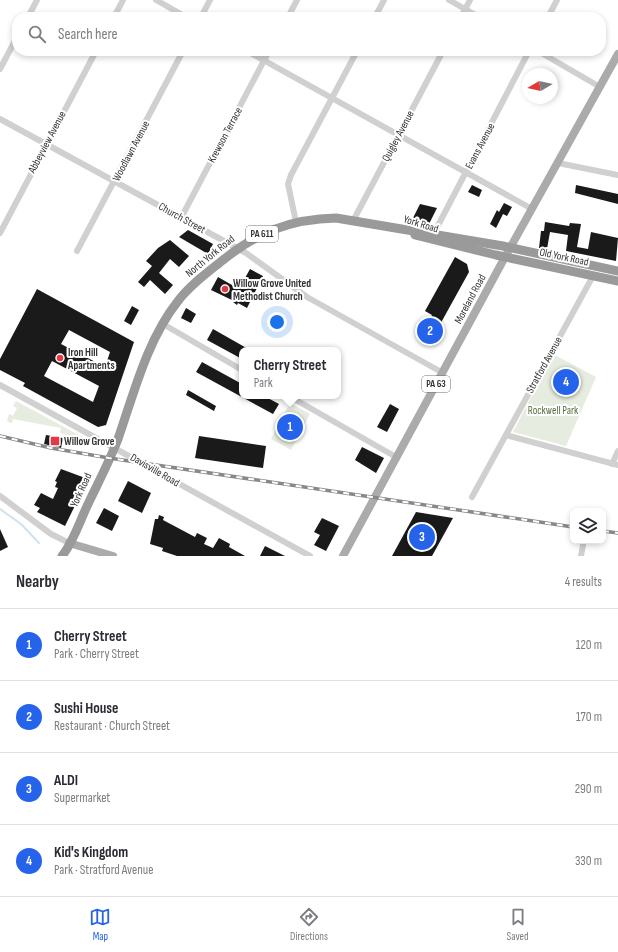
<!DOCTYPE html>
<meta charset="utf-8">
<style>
:root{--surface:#fff;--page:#f7f7f7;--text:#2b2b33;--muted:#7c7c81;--line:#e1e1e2;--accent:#2563eb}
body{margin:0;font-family:"Sofia Sans Condensed",sans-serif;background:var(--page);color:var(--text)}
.controls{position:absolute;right:12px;bottom:12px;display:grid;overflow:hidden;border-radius:8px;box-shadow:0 2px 6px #0003}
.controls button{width:36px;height:36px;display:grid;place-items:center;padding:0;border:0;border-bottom:1px solid var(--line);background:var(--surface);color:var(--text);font:20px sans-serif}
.compass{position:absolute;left:522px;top:68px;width:36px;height:36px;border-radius:50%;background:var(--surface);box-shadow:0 2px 6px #0003;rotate:261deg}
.you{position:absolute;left:277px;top:322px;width:14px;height:14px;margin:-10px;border:3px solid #fff;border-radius:50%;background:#1a73e8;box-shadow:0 0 0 6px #1a73e833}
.badge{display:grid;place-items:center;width:26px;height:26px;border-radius:50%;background:var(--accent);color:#fff;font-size:13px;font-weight:700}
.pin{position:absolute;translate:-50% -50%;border:2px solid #fff;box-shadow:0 1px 4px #0006}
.popup{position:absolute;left:239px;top:347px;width:102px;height:52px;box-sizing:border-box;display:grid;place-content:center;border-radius:8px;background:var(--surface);filter:drop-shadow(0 1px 3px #0005);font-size:13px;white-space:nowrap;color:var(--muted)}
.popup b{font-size:15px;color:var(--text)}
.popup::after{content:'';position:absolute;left:50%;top:100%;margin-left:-8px;border:8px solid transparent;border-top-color:var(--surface)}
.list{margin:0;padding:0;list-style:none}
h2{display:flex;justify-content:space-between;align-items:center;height:52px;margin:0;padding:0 16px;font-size:17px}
h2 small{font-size:13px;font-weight:400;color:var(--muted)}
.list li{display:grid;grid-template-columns:26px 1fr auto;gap:12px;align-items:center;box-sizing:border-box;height:72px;padding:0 16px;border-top:1px solid var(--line)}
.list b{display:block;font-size:15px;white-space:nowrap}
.list p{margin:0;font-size:13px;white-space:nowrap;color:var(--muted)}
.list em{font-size:13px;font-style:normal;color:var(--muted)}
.icon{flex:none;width:22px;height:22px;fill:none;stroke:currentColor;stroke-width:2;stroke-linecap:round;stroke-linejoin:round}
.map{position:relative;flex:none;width:618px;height:556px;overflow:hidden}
.search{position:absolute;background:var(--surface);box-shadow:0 2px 6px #0003;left:12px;right:12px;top:12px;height:44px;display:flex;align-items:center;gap:10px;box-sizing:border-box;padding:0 14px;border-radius:16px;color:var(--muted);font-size:15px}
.sheet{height:340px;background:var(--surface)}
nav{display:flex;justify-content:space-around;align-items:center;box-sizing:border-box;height:56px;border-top:1px solid var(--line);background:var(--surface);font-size:11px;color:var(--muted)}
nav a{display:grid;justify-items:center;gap:2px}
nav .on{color:var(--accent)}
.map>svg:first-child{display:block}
.green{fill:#e6ecdf}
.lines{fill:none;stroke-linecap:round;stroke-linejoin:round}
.stream{stroke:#cfe2ee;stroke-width:2}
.building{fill:#1a1a1a;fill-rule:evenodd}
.minor{stroke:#d0d0d0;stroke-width:6}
.major{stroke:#ababab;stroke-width:8}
.highway{stroke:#9a9a9a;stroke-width:9}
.rail-casing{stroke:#888;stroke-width:3.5}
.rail{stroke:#fff;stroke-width:2;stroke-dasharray:6;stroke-linecap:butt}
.poi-dot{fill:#e63946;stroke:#fff;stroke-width:1.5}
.labels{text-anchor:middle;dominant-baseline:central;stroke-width:4;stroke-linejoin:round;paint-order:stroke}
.shield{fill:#fff;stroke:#707070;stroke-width:1}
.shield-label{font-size:10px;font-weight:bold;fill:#333}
.street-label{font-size:11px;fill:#333;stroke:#fff}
.poi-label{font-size:11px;font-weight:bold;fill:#333;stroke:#fff;text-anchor:start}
.park-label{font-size:11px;fill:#56703f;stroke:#fff}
</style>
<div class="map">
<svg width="618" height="556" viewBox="0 0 618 556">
<rect width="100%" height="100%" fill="#fff"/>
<g class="green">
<path d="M553 354 596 377 566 446 513 432Z"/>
<path d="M16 401 86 439 85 441 60 433 61 428 13 419 12 423H10L7 420 9 414 13 416 17 408 13 406Z"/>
<path d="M290 403 310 414 291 450 271 439Z"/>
</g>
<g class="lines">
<path class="stream" d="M0 509 21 524 39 543"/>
</g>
<g class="building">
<path d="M472 185 482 190 479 197 468 192Z"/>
<path d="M576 185 618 194V204L575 193Z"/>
<path d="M504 203 512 207 507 216 503 214 496 228 490 224 497 210 499 212Z"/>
<path d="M420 204 437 208 429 224 412 220Z"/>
<path d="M545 222 569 226 570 223 581 224 577 247 588 249 591 232 618 238 616 261 566 251 568 235 550 232 547 249 539 248 541 231H544Z"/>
<path d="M188 230 213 244 208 254 179 237Z"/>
<path d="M170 240 189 256 179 267 170 259 159 273 173 285 165 294 150 280 144 287 138 282 152 266 146 261 158 248Z"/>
<path d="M455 257 467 264 469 272 432 339 422 333 432 315 425 311Z"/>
<path d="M250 269 263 276 247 308 238 303 237 305 233 302 234 301 211 290 218 277 239 289Z"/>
<path d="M37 289 134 342 106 425 98 427 23 386 25 383 0 370V359ZM69 330 110 352 105 367 61 344ZM52 361 99 386 93 402 44 376Z"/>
<path d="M132 306 139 310 131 325 124 321Z"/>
<path d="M186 308 196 314 191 323 181 318Z"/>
<path d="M213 329 250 350H242V359L207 340Z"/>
<path d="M202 362 242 384V396H264L279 404 273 414 196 372Z"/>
<path d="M188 390 216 406 214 411 186 395Z"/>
<path d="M390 404 399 409 387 432 377 427Z"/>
<path d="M46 435 63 438 61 448 44 444Z"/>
<path d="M199 436 266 446 263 468 195 458Z"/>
<path d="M362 447 384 458 376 473 355 460Z"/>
<path d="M61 469 88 479 65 526 37 512 40 508 34 505 41 493 53 499 58 488 55 487 57 482 55 481Z"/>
<path d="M128 481 151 493 142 513 118 501Z"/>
<path d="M104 508 119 516 112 531 96 523Z"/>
<path d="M416 512 453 518 432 556H392Z"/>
<path d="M159 515 164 517 163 520 195 537 197 533 207 538 204 544 213 548 219 538 230 544 229 547 245 556H177L162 551 163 548 150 544 155 519H158Z"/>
<path d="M322 518 339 526 326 551 314 545 320 535 314 532Z"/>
<path d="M0 529 8 547 0 551Z"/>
<path d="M265 546 285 556H260Z"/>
</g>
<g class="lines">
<g class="minor">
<path d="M156 0 186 17"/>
<path d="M449 0 479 17"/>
<path d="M28 17 37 0"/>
<path d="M114 17 123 0"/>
<path d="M201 17 210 0"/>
<path d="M288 17 297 0"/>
<path d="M375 17 384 0"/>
<path d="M461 17 470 0"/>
<path d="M548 17 557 0"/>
<path d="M247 51 532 209"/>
<path d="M538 51 600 87"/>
<path d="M0 69 17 37"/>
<path d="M0 119 246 253 307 297 443 373"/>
<path d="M558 163 618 175"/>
<path d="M181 218 269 51"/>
<path d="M353 221 443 51"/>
<path d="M296 222 288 184 291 175 357 51"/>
<path d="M0 233 96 51"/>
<path d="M432 237 529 51"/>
<path d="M77 251 183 51"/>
<path d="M163 324 242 370"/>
<path d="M0 385 310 556"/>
<path d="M289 396 396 457"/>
<path d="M506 435 618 465"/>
<path d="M612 464 618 451"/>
<path d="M0 496 51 534 69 543"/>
<path d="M472 497 593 276"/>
<path d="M581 556 583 545"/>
</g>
<g class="major">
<path d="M69 543 113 556"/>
<path d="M343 556 505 257 618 54"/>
</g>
<g class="highway">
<path d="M415 235 496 255 618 281"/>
<path d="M62 556C74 541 80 520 89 502 99 481 110 460 118 439 134 393 147 340 178 301 190 285 207 273 223 260 258 232 291 219 336 218L503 246 618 271"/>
</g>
<defs>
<g id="rail">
<path d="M0 436 51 448 109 458 573 527"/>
<path d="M603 531 618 533"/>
</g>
</defs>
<use href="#rail" class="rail-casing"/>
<use href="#rail" class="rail"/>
</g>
<g class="poi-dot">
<circle cx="225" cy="289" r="4"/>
<circle cx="60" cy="358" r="4"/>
<rect x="50" y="436" width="10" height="10" rx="2"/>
</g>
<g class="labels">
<g class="shield">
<rect x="246" y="226" width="32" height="16" rx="3"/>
<rect x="422" y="376" width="28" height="16" rx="3"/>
</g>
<g class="shield-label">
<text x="262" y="234">PA 611</text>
<text x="436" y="384">PA 63</text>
</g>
<g class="street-label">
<text transform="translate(225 135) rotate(-62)">Krewson Terrace</text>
<text transform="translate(398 136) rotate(-62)">Quigley Avenue</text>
<text transform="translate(47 142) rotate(-62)">Abbeyview Avenue</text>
<text transform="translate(480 146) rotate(-62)">Evans Avenue</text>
<text transform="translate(131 151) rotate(-62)">Woodlawn Avenue</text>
<text transform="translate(182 218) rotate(29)">Church Street</text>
<text transform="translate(421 224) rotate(17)">York Road</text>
<text transform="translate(210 256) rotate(-39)">North York Road</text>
<text transform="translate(564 257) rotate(12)">Old York Road</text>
<text transform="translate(470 299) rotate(-62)">Moreland Road</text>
<text transform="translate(544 365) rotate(-61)">Stratford Avenue</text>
<text transform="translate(155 470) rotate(30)">Davisville Road</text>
<text transform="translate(81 490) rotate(-65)">York Road</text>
</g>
<g class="poi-label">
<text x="233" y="283">Willow Grove United<tspan x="233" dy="13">Methodist Church</tspan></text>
<text x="68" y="352">Iron Hill<tspan x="68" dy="13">Apartments</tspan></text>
<text x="64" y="441">Willow Grove</text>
</g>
<g class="park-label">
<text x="553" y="410">Rockwell Park</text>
</g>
</g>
</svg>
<div class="controls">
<button><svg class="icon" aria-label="layers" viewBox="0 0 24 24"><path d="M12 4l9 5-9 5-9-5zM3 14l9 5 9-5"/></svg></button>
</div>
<svg class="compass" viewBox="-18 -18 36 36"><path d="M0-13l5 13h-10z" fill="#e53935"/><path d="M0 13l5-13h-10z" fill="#7c7c81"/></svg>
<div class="you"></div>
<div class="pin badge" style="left:290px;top:427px">1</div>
<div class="popup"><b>Cherry Street</b>Park</div>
<div class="pin badge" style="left:430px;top:331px">2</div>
<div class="pin badge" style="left:422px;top:537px">3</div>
<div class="pin badge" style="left:566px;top:382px">4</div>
<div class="search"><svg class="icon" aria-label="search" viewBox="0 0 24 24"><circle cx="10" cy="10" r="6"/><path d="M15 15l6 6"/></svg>Search here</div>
</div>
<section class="sheet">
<h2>Nearby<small>4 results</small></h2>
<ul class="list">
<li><span class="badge">1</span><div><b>Cherry Street</b><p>Park · Cherry Street</p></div><em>120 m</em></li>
<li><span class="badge">2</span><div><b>Sushi House</b><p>Restaurant · Church Street</p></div><em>170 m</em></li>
<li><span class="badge">3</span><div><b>ALDI</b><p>Supermarket</p></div><em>290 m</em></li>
<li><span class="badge">4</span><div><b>Kid's Kingdom</b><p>Park · Stratford Avenue</p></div><em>330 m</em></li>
</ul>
</section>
<nav>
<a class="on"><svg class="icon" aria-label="map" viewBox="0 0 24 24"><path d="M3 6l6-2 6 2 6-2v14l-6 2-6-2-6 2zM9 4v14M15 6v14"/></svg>Map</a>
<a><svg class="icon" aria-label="directions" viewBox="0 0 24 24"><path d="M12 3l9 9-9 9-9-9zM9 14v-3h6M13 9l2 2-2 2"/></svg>Directions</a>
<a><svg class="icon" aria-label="saved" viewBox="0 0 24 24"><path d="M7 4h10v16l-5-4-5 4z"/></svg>Saved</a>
</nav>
